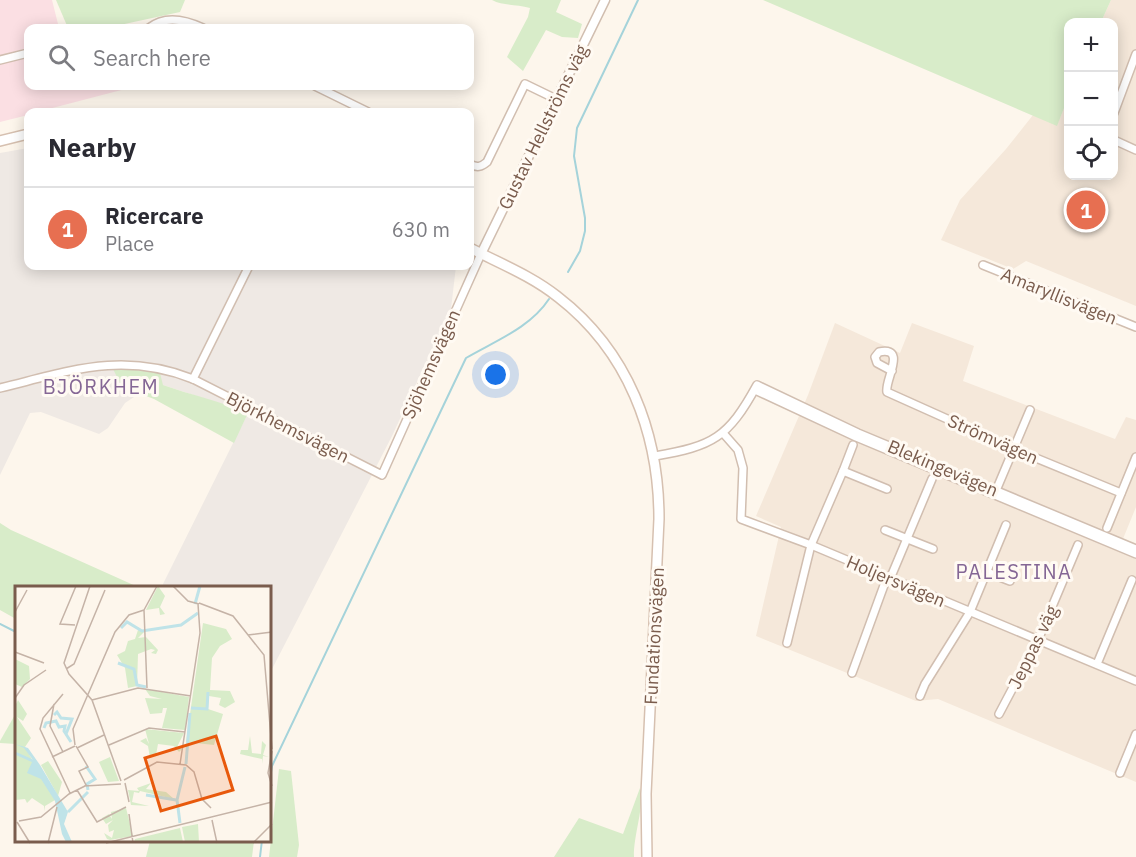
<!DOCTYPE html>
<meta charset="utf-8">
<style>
:root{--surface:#fff;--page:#f7f7f7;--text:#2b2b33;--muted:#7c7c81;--line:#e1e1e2;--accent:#e76f51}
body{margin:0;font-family:"IBM Plex Sans",sans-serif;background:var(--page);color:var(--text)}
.controls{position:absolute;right:18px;top:18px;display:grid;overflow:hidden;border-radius:12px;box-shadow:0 3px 15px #0003}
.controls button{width:54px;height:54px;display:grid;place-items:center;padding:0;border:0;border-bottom:2px solid var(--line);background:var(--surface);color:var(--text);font:30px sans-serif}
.you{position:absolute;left:496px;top:375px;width:21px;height:21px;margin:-15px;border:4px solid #fff;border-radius:50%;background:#1a73e8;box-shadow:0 0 0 9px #1a73e833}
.badge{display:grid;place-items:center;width:39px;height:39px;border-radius:50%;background:var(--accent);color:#fff;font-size:20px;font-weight:700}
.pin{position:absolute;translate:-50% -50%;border:3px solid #fff;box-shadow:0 2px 6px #0006}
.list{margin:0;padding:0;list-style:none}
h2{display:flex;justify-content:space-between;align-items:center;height:78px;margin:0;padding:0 24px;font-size:26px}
h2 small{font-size:20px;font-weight:400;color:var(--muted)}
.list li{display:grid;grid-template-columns:39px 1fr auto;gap:18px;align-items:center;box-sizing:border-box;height:84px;padding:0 24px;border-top:2px solid var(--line)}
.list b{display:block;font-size:22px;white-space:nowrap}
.list p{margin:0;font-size:20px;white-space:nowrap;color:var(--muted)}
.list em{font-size:20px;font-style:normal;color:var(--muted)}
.icon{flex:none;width:33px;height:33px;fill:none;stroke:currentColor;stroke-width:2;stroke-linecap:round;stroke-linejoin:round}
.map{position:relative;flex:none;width:1136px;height:857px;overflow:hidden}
.search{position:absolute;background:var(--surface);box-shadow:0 3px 15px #0003;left:24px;top:24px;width:450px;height:66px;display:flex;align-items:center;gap:15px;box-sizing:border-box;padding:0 21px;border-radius:12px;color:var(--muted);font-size:22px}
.panel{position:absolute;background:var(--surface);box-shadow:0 3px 15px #0003;left:24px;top:108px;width:450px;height:162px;border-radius:12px}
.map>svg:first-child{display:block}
.residential{fill:#f5e8da}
.industrial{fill:#efe9e4}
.medical{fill:#fbdfe3}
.green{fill:#d8ecc9}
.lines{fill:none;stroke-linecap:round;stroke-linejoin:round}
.stream{stroke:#a5d3da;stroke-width:2}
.minor-casing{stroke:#d1beb0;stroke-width:10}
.tertiary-casing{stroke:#d1beb0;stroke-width:11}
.secondary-casing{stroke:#d6c0b0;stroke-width:12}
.minor{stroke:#fff;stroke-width:7}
.tertiary{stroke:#fff;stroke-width:8}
.secondary{stroke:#fff;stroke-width:9}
.labels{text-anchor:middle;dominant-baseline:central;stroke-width:6;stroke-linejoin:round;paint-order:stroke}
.street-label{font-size:18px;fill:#7a5c4d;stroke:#fffaf3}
.neighbourhood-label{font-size:20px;letter-spacing:1.5px;fill:#846695;stroke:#fffaf3}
.inset-river{fill:none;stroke:#bfe3e8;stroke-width:3}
.inset-road{fill:none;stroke:#c5b3a7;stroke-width:1.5}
.view{fill:#e8590c;fill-opacity:0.15;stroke:#e8590c;stroke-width:3}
.inset-edge{fill:none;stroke:#7a5c4d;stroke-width:3}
</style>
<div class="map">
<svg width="1136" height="857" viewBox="0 0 1136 857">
<rect width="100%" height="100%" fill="#fdf6ec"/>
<g class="residential">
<path d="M1111 0H1136V306L1026 261 1013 269 941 240 960 200 1006 149 1033 115 1057 125 1068 98V176H1114V22H1101Z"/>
<path d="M835 323 900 353 912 323 974 346 963 381 1115 439 1126 417 1136 420V507L1118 551 1136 559V782L938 699 916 701 756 636 781 527 756 516 808 395Z"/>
</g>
<path class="industrial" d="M28 148V266H456L451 309 392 436 270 673V587H164L163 584 248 413 163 385 122 387 134 397 125 403 108 428 99 434 41 412 30 413 0 475V153Z"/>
<path class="medical" d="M0 0H52L59 28H28V86H132L133 87 37 112H28V115L0 122Z"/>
<g class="green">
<path d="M56 0H185L180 12 106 28H68Z"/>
<path d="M492 0H561L556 12 582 24 578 38 562 37 546 30 523 71 507 57 528 17 530 8C517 4 503 6 492 0Z"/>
<path d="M763 0H1111L1101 22H1068V98L1057 126Z"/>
<path d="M112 367 160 373 163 385C191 395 220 401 248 413L234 443 154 399 122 387Z"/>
<path d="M0 523 11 530 138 587H16V619L0 610Z"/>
<path d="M16 713V744L0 743V741Z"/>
<path d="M279 769 291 771 299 845 297 857H269Z"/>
<path d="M640 788C645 805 633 837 634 857H554L579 818 623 834Z"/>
<path d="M150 841V840L254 841 252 857H146Z"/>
</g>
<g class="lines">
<g class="stream">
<path d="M568 272 580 251 585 231V218L574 156 577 128 638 0"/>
<path d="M0 624 16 632"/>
<path d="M270 778 272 766 466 358C495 341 530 328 549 299"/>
<path d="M260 857 262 840"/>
</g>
<defs>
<g id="minor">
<path d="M149 28C165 15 186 20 203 28"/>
<path d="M0 60 28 53"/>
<path d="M315 86 368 112"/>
<path d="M1114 113 1136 54"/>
<path d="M1114 140 1136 150"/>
<path d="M470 164C477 168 481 167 487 162L525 84 556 99"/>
<path d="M983 265 1136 327"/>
<path d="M892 371 877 363 875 357 879 352C908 346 884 381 887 392L1014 449 1121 493"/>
<path d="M193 379 249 266"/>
<path d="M0 388C70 371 122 351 193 379L382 475 481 254"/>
<path d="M755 390 856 437 1136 554"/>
<path d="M723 433 738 450 743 468 741 519 811 545 1136 681"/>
<path d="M655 456C713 446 728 438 757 385L858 433 1136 549"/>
<path d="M843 471 853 445"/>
<path d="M995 493 1030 410"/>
<path d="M1107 528 1136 457"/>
<path d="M885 530 933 549"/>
<path d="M987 572 1010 581"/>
<path d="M890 579 932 479"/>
<path d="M787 643 811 545 843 471 887 489"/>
<path d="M1097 664 1132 580"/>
<path d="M852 673 887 577"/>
<path d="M920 696 925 684 970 612 1006 525"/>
<path d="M999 714 1038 640 1078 545"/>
<path d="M1120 773 1136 734"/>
</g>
<path id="tertiary" d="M481 254 605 0"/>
<g id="secondary">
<path d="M0 141 28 134"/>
<path d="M470 248C499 263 532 276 558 297 628 351 659 433 659 519L646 794 647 857"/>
</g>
</defs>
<use href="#minor" class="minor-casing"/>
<use href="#tertiary" class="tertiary-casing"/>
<use href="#secondary" class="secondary-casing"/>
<use href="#minor" class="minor"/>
<use href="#tertiary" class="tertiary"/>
<use href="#secondary" class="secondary"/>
</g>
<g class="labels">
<g class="street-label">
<text transform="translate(543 127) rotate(-64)">Gustav Hellströms väg</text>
<text transform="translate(1059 296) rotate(22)">Amaryllisvägen</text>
<text transform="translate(431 364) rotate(-66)">Sjöhemsvägen</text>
<text transform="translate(288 427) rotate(27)">Björkhemsvägen</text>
<text transform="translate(993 439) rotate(24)">Strömvägen</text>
<text transform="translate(943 468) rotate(23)">Blekingevägen</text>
<text transform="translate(896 581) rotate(23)">Holjersvägen</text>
<text transform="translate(654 636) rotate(-87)">Fundationsvägen</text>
<text transform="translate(1033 647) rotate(-64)">Jeppas väg</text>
</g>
<g class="neighbourhood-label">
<text x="101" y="386">BJÖRKHEM</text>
<text x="1014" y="571">PALESTINA</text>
</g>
</g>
<g transform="translate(15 586)">
<rect width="256" height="256" fill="#fdf6ec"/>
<path d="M143 0 150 10 145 21 150 28 145 29 144 22 131 24ZM188 37 211 43 217 53 205 60 197 72 195 104 215 105 220 116 210 122 204 119 206 112 194 110 193 123 208 128 199 159 171 156ZM123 44 129 46 123 52 131 51 143 64 141 68 136 67 140 64 136 63 123 68 122 100 113 102 110 82 102 69 110 65 113 55 120 53ZM0 73 14 80 15 93 7 101 0 98ZM130 103 174 111 170 144 147 142 152 122H148L147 127 135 128 130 112 147 113 135 110ZM3 114 12 128 8 135 2 131 16 152 10 161 40 214 30 220V225L29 220 17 212 12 217 10 213 0 214V120ZM130 143 169 147 162 161 167 163 164 166 159 160 143 158 141 169 135 172 133 160 125 155 131 152 134 158ZM235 150 237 167 246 168 247 155 251 159 248 169 254 171 248 170 247 178V173L225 168 226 164H233ZM95 171 104 195 93 196 84 176ZM33 175 47 196 43 210 26 179ZM136 197 131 203 151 206 159 213 125 205 124 207 119 206 117 216 134 220 116 219 113 204 124 205 122 202ZM111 222 118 250 95 254 92 253 89 247 97 252 99 244 94 246 93 239 98 234 91 238 87 232 94 228 97 233 96 226ZM183 238 184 256H170L167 241ZM165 242 168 256 119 257 120 253Z" fill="#d8ecc9"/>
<path d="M0 158 13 162 25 179 53 226 49 238 57 256H51L47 248 40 215 26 193 12 187 18 174 9 162Z" fill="#bfe3e8"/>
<path class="inset-river" d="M180 18 185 0M106 42 112 36 127 45 166 39 183 27M103 77 119 83 122 99 131 101M176 122 192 123 193 106M39 129 42 126 46 132 57 133 51 148M29 142 31 137 41 135 44 141 50 140 49 145 56 156M0 167 18 175M171 178 175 127M71 180 80 193 72 198 73 204M131 209 161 214M53 226 73 206M165 237 162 214 170 181"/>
<path class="inset-road" d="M75 0 49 77 54 88 77 114 106 195M158 0 173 15 184 18M184 17 218 30 249 69 257 163M129 24 132 102M129 24 142 0M0 26 12 4M60 39 45 38 61 0M233 49 257 46M0 66 29 77M51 83 59 78 90 4M48 108 28 132 25 143 55 207M0 112 9 99 31 84M77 114 123 102 176 110M39 118 35 140 48 166M60 159 58 143 100 46 114 29 129 24M94 159 134 142 170 146M61 160 73 181 64 185 71 199M62 162 89 149M257 165 253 187 257 200M37 171 60 160M165 178 185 47 183 18M109 194 142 176 171 179 179 186 187 213 196 222M110 197 114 216M69 200 106 198M62 204 82 236 111 221M114 228 118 257M197 234 202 257M4 235 26 231 54 208 72 199M2 236 15 257M33 257 42 221M91 257 257 216M238 257 257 238"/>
<path class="view" d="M201 150 218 204 146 225 130 172Z"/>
<rect width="256" height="256" class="inset-edge"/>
</g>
</svg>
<div class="controls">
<button>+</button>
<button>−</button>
<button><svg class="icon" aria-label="locate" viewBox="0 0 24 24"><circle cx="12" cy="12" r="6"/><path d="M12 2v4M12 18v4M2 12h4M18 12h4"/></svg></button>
</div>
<div class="you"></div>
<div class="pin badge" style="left:1086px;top:210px">1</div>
<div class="search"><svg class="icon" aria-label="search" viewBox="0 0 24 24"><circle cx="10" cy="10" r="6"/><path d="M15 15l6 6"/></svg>Search here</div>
<section class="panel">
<h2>Nearby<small></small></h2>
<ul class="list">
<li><span class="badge">1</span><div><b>Ricercare</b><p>Place</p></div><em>630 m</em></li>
</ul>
</section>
</div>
